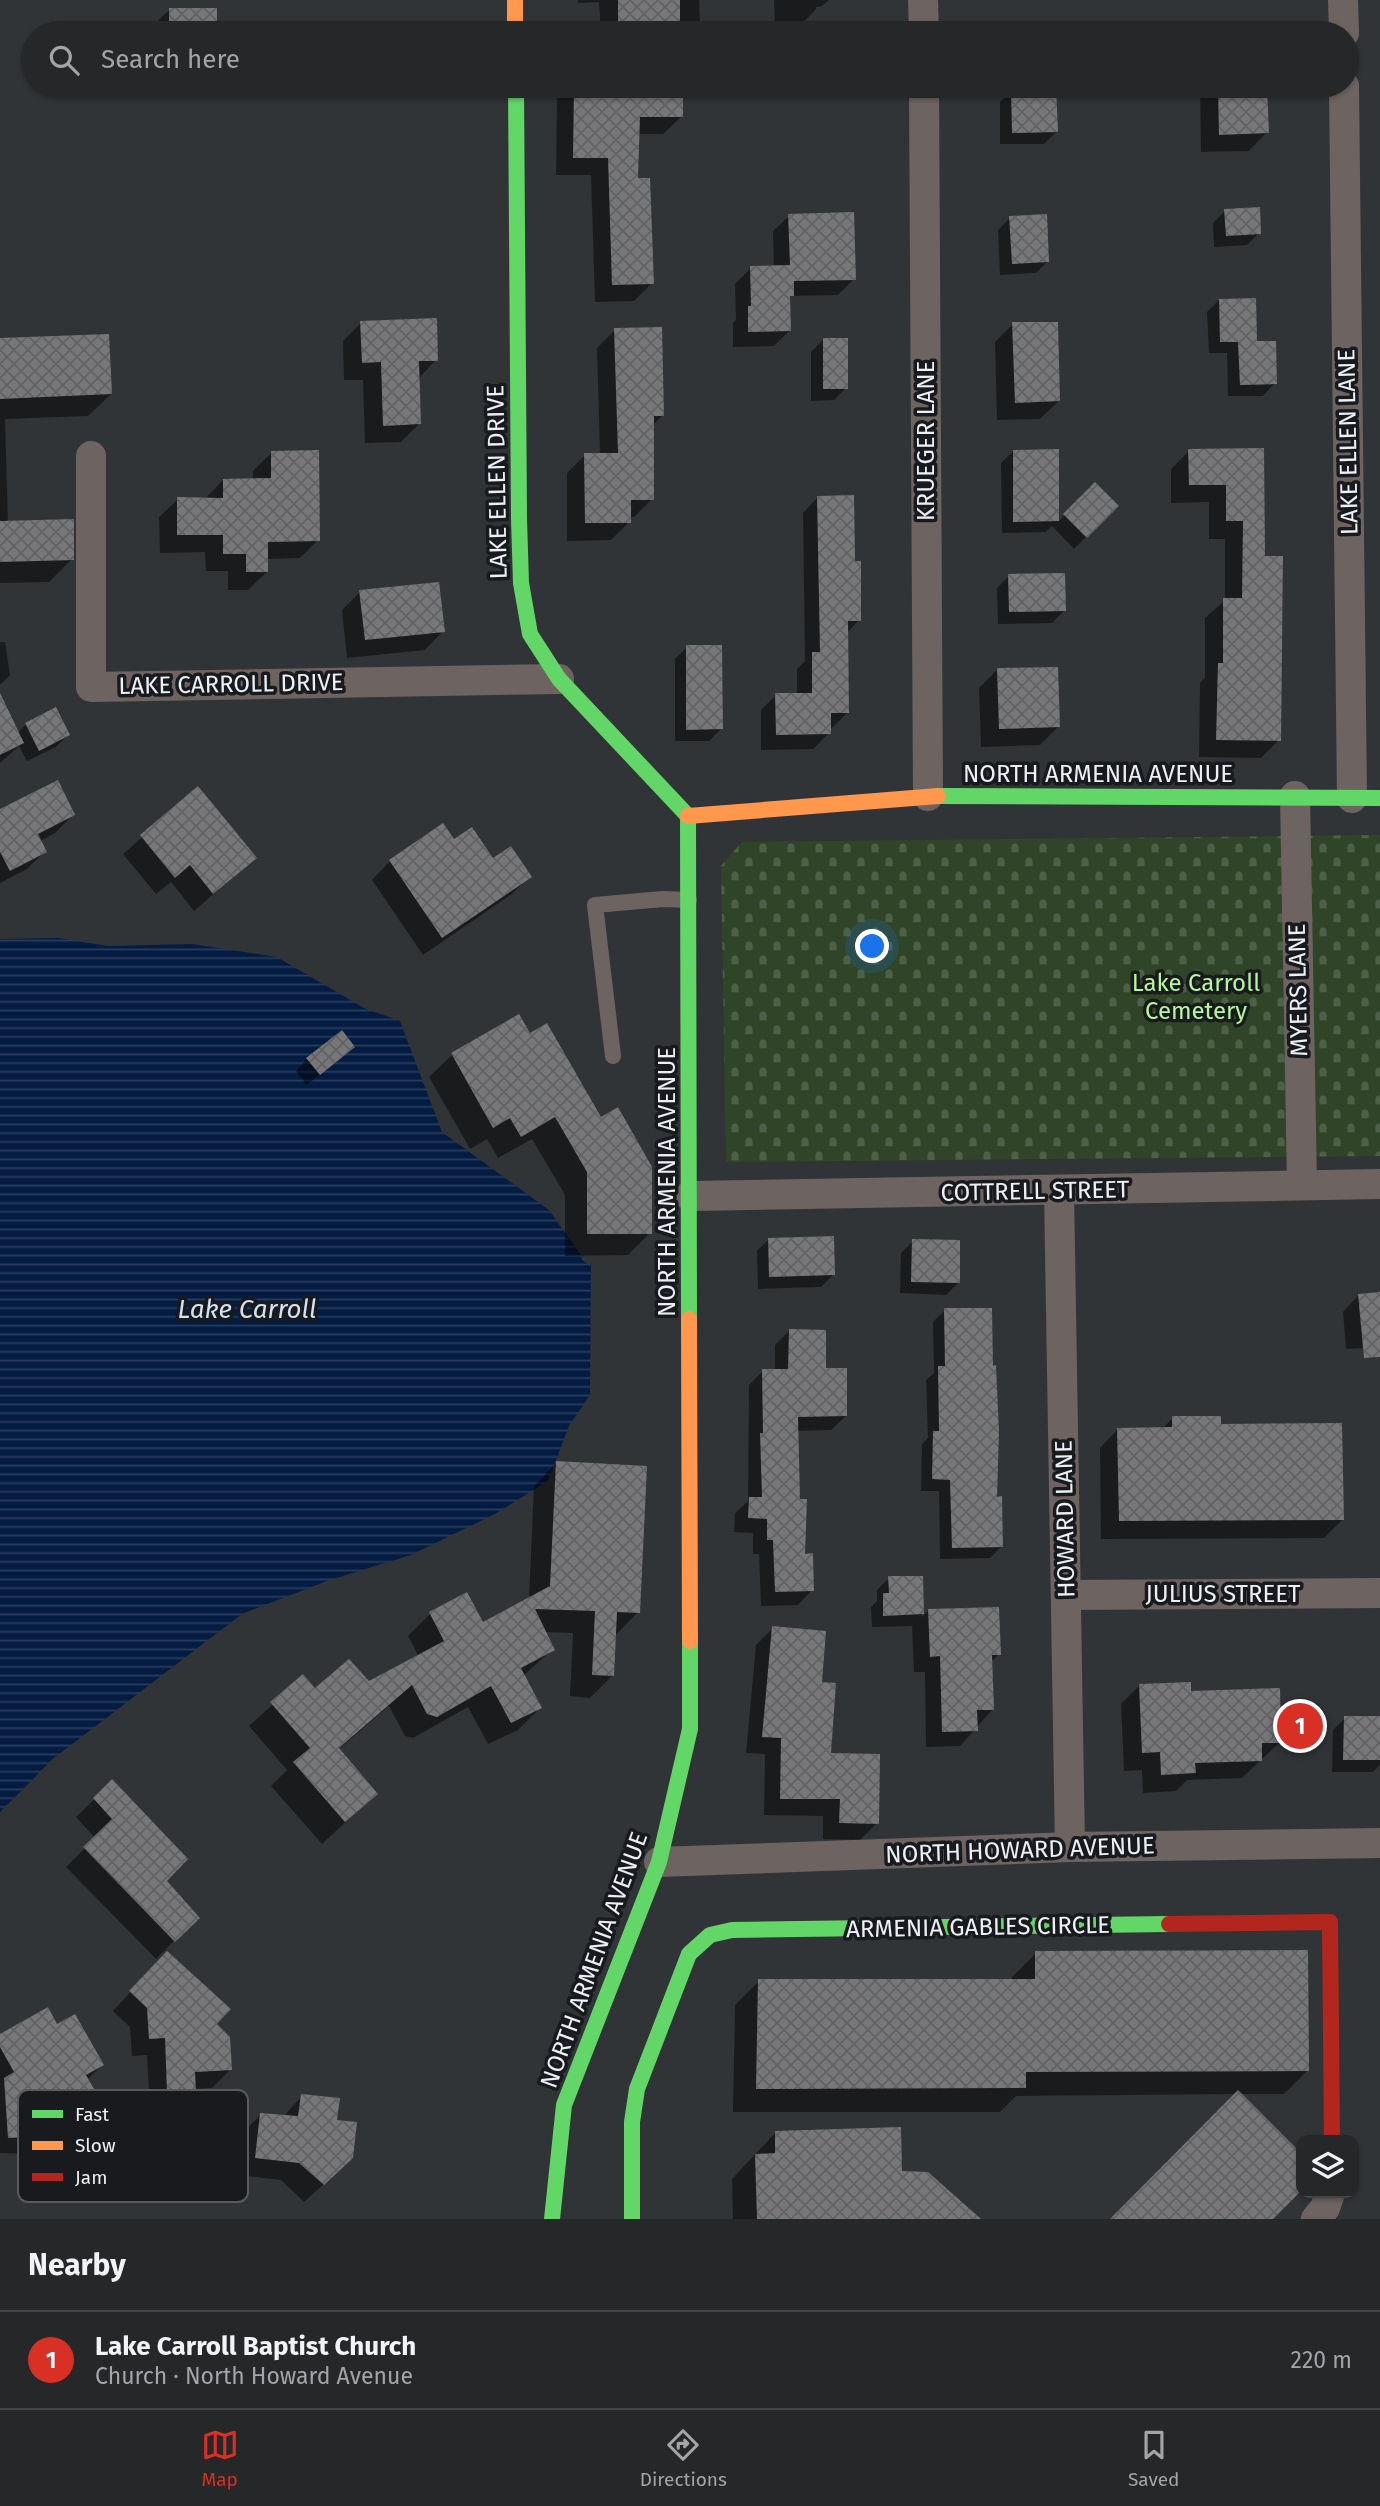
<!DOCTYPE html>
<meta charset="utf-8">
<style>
:root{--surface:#252729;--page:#313335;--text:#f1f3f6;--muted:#a3a5a8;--line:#424446;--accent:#d93025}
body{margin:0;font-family:"Fira Sans",sans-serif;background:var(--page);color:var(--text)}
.controls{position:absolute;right:21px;bottom:21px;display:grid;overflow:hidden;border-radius:14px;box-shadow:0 2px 5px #0004}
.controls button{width:63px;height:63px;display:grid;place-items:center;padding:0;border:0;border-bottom:2px solid var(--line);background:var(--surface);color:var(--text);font:35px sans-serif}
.you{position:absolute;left:873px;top:947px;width:24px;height:24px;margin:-18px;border:5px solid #fff;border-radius:50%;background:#1a73e8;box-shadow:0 0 0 10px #1a73e833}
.badge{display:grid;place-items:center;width:46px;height:46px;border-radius:50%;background:var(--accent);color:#fff;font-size:23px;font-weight:700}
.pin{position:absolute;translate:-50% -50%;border:4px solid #fff;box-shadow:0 2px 7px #0006}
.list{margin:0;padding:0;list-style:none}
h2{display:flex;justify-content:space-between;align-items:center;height:91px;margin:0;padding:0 28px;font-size:30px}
h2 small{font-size:23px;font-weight:400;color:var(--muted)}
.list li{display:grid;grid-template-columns:46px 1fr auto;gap:21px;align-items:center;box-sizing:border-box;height:98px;padding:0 28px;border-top:2px solid var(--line)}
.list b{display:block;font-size:26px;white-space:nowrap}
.list p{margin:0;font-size:23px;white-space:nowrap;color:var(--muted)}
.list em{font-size:23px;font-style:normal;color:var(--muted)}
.icon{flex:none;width:38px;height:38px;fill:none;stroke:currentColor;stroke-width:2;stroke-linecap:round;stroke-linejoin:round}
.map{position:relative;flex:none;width:1380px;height:2219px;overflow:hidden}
.search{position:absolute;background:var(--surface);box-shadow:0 2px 5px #0004;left:21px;right:21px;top:21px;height:77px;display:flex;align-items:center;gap:18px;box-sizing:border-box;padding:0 24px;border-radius:38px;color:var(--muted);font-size:26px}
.sheet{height:189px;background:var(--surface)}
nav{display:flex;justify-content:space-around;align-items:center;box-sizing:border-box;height:98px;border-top:2px solid var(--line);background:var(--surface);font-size:19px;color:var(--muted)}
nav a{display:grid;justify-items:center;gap:4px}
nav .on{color:var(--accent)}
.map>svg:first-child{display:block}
.cemetery{fill:url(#cemetery-stones)}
.water{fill:url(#water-rules)}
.shadow{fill:#0007}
.building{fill:url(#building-cross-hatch)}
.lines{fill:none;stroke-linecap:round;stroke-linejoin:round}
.lane{stroke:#6d6462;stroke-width:16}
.street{stroke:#6d6462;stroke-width:30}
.fast{stroke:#63d668;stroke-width:16}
.slow{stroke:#ff974d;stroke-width:16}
.jam{stroke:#b3261e;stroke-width:16}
.labels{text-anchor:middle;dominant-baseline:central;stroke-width:7;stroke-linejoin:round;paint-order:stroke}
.street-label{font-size:24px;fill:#eceff4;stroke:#181a1e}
.park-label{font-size:24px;fill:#b6f799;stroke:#181a1e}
.water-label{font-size:26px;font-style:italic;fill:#d5e2f4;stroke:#181a1e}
.key{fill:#181a1e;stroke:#585a5e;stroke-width:2}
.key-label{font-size:19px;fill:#eceff4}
</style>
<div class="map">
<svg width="1380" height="2219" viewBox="0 0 1380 2219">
<defs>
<pattern id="cemetery-stones" width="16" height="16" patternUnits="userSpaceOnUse" patternTransform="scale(1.75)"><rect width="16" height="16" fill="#304527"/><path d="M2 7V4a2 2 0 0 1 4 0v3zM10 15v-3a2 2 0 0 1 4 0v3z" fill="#4e6047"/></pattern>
<pattern id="water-rules" width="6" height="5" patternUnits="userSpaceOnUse" patternTransform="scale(1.75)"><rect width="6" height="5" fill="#041c42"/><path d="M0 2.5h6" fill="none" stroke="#293d5e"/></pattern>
<pattern id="building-cross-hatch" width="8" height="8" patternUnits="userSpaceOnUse" patternTransform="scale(1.75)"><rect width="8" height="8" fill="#77777a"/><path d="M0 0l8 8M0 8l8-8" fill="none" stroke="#616264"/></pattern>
</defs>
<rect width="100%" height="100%" fill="#313437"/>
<path class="cemetery" d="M1380 835V1156L726 1162 721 866 742 842Z"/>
<path class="water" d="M58 938 108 946 192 944 277 957 364 1008 400 1021 442 1132 549 1210 581 1255 582 1260 591 1266 590 1395 569 1426 548 1481 495 1514 411 1555 327 1581 242 1614 54 1758 0 1812V939Z"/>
<g class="shadow">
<path d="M578 0H699L700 22H737V33H601L599 2 578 3Z"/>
<path d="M774 0H829L822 6 816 7V9L798 28H775Z"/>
<path d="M169 10 215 29 211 33H158L157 22Z"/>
<path d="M569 86H682L681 117 663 134H638L636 180 652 283 634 301 595 302 591 175H556L557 97Z"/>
<path d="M1200 86H1266L1267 132 1249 151 1201 152Z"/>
<path d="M1012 90 1056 132 1044 144H1000V102Z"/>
<path d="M1225 211 1259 233 1247 245 1214 247 1213 223Z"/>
<path d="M789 216 854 279 838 295 791 296 788 299 790 330 774 346 733 347V323L736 320 735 284 751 268 774 267 773 231Z"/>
<path d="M1010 218 1048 261 1036 273 1000 275 998 230Z"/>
<path d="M1219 300 1275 383 1263 396H1228L1227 353H1209L1207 312Z"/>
<path d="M361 323 436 360 418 379 419 424 401 442 365 443 363 380H344L343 341Z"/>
<path d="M1013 324 1059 401 1040 419 997 420 995 342Z"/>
<path d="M615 330 663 415 653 425 652 499 634 517H629V522L611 540 567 541V473L585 455H600L597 348Z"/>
<path d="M0 339 111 394 88 416 5 419 8 523 72 559 49 582 0 583Z"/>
<path d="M823 340 846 388 834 400 811 401V352Z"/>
<path d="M1263 450V558L1279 740 1261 758 1199 757 1200 683 1205 678V618L1225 600V539H1209V502L1171 503V469L1189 451Z"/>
<path d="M1013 451H1057L1058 522 1095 484 1117 506 1074 549 1052 526 1046 532 1002 533 1001 463Z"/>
<path d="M271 453 318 540 300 558 267 559V572L248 590H228V571H206L205 552 160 553 159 517 178 499H205L223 480H253V471Z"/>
<path d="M818 497 853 563 859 620 847 633V713L832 728H829V733L813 749 761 750V710L776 695H797V669L805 661 803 513Z"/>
<path d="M1009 576 1064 611 1052 623 998 624 997 588Z"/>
<path d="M360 592 443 631 425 650 347 658 342 610Z"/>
<path d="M0 642H5L10 675 0 685Z"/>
<path d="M687 647 721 729 709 741H675V659Z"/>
<path d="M997 670 1058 727 1040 745 981 747 979 688Z"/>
<path d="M0 697 18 733 26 724 68 735 56 747 27 761 19 746 0 763Z"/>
<path d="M197 789 255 858 194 911 171 882 156 894 123 854Z"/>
<path d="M0 811 73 815 55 833 40 841 45 851 27 869 0 883Z"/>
<path d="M453 841 530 876 512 894 423 955 372 880 390 861Z"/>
<path d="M518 1016 650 1233 628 1255 565 1256V1195L532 1139 498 1158 487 1139 470 1149 429 1077 452 1055Z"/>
<path d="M353 1047 307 1085 296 1071 307 1059Z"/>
<path d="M769 1239 833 1275 821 1287 758 1289 757 1251Z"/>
<path d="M913 1241 958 1283 946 1295 900 1293 901 1253Z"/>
<path d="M1380 1294V1347L1346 1349 1343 1312 1359 1295Z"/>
<path d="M945 1310 996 1498 1002 1546 990 1558 940 1559 939 1491H921L922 1444 928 1438 926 1380 934 1373 933 1322Z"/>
<path d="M789 1331 824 1370 846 1416 831 1430 796 1431 803 1555 812 1590 798 1605 761 1606 759 1554H753V1533L734 1532 735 1513 748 1501 749 1385 763 1371H775V1345Z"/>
<path d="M1173 1418 1220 1426 1342 1520 1324 1538 1101 1539 1100 1448 1118 1429H1162Z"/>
<path d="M556 1463 638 1612 615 1636 613 1675 590 1698 570 1696 573 1633 544 1632 552 1650 523 1676 540 1708 518 1730 488 1744 468 1707 413 1738 405 1736 389 1706 338 1750 376 1794 322 1844 271 1786 287 1770 249 1726 303 1677 315 1691 368 1684 419 1657 408 1636 430 1614 482 1625 529 1599 534 1486Z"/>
<path d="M889 1578H921L922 1617 929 1610 999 1654 991 1662 993 1709 960 1746 926 1747 925 1672H914L912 1626 872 1627 871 1607 877 1601V1590Z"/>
<path d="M773 1628 820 1683 829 1755 877 1823 860 1840 823 1839V1816L764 1815 765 1754 746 1753 756 1645Z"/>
<path d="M1139 1686 1190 1693 1280 1742 1242 1778 1187 1780 1176 1791 1143 1793 1142 1770 1124 1771 1121 1704Z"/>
<path d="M1345 1718H1380V1765L1373 1772H1332L1333 1730Z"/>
<path d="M112 1782 165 1881 197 1918 156 1959 66 1867 95 1838 76 1817Z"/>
<path d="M1036 1953 1308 2070 1284 2094H1240L1301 2155V2188L1271 2219H1112L1236 2094 1016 2096 1000 2112H733L735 2005 759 1981 1012 1980V1977Z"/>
<path d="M149 1972 214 2024 231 2069 212 2088 194 2089V2091L176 2110H150L147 2055 132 2056 130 2027 113 2011Z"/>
<path d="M57 2026 102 2065 87 2080 92 2088 74 2106 47 2121V2135L29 2154 0 2153V2036Z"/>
<path d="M302 2096 333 2176 304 2202 281 2180 237 2175 243 2133 261 2114 283 2117Z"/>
<path d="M776 2132 900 2173 979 2219H733L732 2179Z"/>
</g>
<g class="building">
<rect x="618" y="0" width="62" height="33"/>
<rect x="169" y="8" width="48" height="22"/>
<path d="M574 86H683V117H640L638 178H650L654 284 612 285 608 158H573Z"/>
<path d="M1218 86H1267L1269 133 1219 135Z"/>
<path d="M1056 87 1058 132 1012 133 1011 88Z"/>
<path d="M1260 207 1261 234 1226 236 1224 209Z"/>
<path d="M854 212 856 280 794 281V296H790L791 331 748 332V306H751L750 266 790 265 788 214Z"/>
<path d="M1047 214 1049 262 1012 264 1009 216Z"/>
<path d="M1256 298 1257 341H1276L1277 384 1240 385 1238 342H1220L1219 299Z"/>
<path d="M437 318 438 361H419L421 424 383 426 381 362 362 363 360 321Z"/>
<path d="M1012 322H1058L1060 401 1015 403Z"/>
<path d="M662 327 664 416H654V500H631V523H585L584 453H618L614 328Z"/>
<path d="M109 334 112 394 0 399V338Z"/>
<rect x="823" y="338" width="25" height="51"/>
<path d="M1264 448 1265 556H1283L1281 741 1216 740 1218 663H1223V598H1242L1243 521H1226V485H1189L1188 449Z"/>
<path d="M1059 449V521L1013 522V450Z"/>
<path d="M319 450 320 541 268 542V572H246V554H223V535H177V497L223 498V479L271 478V451Z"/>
<path d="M1095 482 1119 506 1087 538 1063 514Z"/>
<path d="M854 495 855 561H861V621H848L849 713H831V734L776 735 775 693H812V652H820L817 496Z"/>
<path d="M74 519V560L0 562V521Z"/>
<path d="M1065 573 1066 611 1009 612 1008 574Z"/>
<path d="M439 582 445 632 365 640 359 590Z"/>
<path d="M686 645H722L723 729 686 730Z"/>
<path d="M1058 667 1060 727 999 729 997 668Z"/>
<path d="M0 693 24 743 0 755Z"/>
<path d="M56 707 70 735 39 751 25 723Z"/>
<path d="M58 780 75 815 38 834 47 852 10 871 0 852V809Z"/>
<path d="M198 786 257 858 213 894 190 865 175 878 140 835Z"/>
<path d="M443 823 454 839 472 827 493 858 511 846 532 877 442 938 389 860Z"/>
<path d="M519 1014 530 1033 547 1023 601 1117 618 1107 652 1167V1234H587V1172L555 1117 521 1137 510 1118 493 1128 451 1053Z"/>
<path d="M342 1030 355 1047 320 1075 306 1058Z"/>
<path d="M834 1236 835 1275 769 1277 768 1238Z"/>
<path d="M912 1239 960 1240V1283L911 1282Z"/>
<path d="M1380 1292V1357L1364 1358 1358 1294Z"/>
<path d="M944 1308H992L993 1366 996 1365 999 1432 997 1497 1002 1496 1003 1547 952 1548 950 1480 932 1479 933 1431H939L938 1366H945Z"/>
<path d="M789 1329 826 1330V1368H847V1416L798 1417 800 1499H807L805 1554 813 1553 814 1591 775 1592 773 1540H767V1519L748 1518 749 1497H762L760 1433H763L762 1369H788Z"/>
<path d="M1172 1416H1221V1424L1342 1423 1344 1520 1119 1521 1117 1428 1172 1427Z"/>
<path d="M556 1461 647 1466 640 1613 617 1612 614 1676 592 1675 595 1611 535 1609 555 1650 521 1668 542 1708 511 1723 491 1686 437 1717 427 1714 412 1685 339 1748 378 1794 345 1822 293 1762 310 1748 270 1702 303 1674 315 1688 349 1659 369 1681 444 1641 429 1612 467 1592 483 1622 550 1586Z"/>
<path d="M888 1576H923L924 1614 883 1616V1593H889Z"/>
<path d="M999 1607 1001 1655H992L994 1710H977L978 1731 942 1732 940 1656 930 1657 928 1609Z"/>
<path d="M772 1626 826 1631 822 1682 836 1683 831 1753 880 1754 879 1824 839 1823 840 1799H780L781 1738 762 1737Z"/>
<path d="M1191 1682V1691L1280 1688 1281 1743H1262V1761L1195 1763 1196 1773 1161 1775 1160 1752 1142 1753 1139 1684Z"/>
<path d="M1344 1716H1380V1760H1343Z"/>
<path d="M112 1779 188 1859 167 1881 200 1918 175 1942 83 1847 112 1819 93 1798Z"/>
<path d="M1308 1950 1309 2071 1026 2072V2088L756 2089 758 1979H1035V1951Z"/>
<path d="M167 1951 231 2009 217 2024 230 2037 232 2070 195 2072 196 2092 167 2093 165 2038 149 2039 147 2008 129 1991Z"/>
<path d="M48 2007 57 2024 75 2014 104 2065 86 2075 94 2089 48 2113 49 2136 8 2138 4 2078 14 2072 0 2047V2034Z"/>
<path d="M1238 2090 1301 2153V2191L1273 2219H1110Z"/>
<path d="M301 2094 340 2098 337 2120 357 2122 353 2158 324 2185 299 2163 255 2158 260 2113 298 2116Z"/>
<path d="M901 2127 902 2171 928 2172 981 2219H757L755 2154 775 2153V2131Z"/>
</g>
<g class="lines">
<path class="lane" d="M613 1056 595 905 663 899 689 900"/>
<g class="street">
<path d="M923 0 924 33"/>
<path d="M1343 0 1344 33"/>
<path d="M924 86 928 796"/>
<path d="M1344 86 1352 798"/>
<path d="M91 456V687L559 679"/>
<path d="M1295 796 1302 1184"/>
<path d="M1059 1191 1070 1847"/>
<path d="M690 1196 1380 1184"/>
<path d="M1066 1595 1380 1593"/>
<path d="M659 1862 1070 1847 1380 1843"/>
<path d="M1316 2219 1325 2208 1330 2193"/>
</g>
<g class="fast">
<path d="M516 86 519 519 521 583 530 634 559 679 688 816"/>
<path d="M938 796 1380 798"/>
<path d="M688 816 689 1319"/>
<path d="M552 2219 564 2105 659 1862 690 1729V1641"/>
<path d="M632 2219V2122L637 2089 689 1954 710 1935 732 1930 1169 1924"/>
</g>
<g class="slow">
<path d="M515 0V33"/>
<path d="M688 816 938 796"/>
<path d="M689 1319 690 1641"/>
</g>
<path class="jam" d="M1169 1924 1330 1922 1332 2140"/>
</g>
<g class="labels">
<g class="street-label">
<text transform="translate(926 441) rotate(-90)">KRUEGER LANE</text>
<text transform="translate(1348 442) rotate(-91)">LAKE ELLEN LANE</text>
<text transform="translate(497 482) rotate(-91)">LAKE ELLEN DRIVE</text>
<text transform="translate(231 684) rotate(-1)">LAKE CARROLL DRIVE</text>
<text x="1098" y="774">NORTH ARMENIA AVENUE</text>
<text transform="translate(1298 990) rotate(-91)">MYERS LANE</text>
<text transform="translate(667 1182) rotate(-90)">NORTH ARMENIA AVENUE</text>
<text transform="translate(1035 1191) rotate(-1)">COTTRELL STREET</text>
<text transform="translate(1065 1519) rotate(-91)">HOWARD LANE</text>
<text x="1223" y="1594">JULIUS STREET</text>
<text transform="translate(1020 1850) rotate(-2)">NORTH HOWARD AVENUE</text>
<text transform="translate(978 1927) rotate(-1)">ARMENIA GABLES CIRCLE</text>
<text transform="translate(594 1960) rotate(-70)">NORTH ARMENIA AVENUE</text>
</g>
<g class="park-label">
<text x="1196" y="983">Lake Carroll<tspan x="1196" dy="28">Cemetery</tspan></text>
</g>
<g class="water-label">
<text x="247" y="1309">Lake Carroll</text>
</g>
</g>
<rect x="18" y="2090" width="230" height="112" rx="10" class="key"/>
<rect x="32" y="2110" width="31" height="8" fill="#63d668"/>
<rect x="32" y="2141" width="31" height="9" fill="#ff974d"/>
<rect x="32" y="2173" width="31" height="8" fill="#b3261e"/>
<g class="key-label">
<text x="75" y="2121">Fast</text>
<text x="75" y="2152">Slow</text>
<text x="75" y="2184">Jam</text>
</g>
</svg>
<div class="controls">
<button><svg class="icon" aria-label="layers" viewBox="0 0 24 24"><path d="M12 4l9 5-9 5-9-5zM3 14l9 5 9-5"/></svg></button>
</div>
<div class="you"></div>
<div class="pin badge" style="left:1300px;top:1726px">1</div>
<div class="search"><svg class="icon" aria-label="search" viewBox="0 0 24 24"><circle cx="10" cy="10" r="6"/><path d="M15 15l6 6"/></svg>Search here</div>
</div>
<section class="sheet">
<h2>Nearby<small></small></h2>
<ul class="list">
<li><span class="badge">1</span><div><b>Lake Carroll Baptist Church</b><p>Church · North Howard Avenue</p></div><em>220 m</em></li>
</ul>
</section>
<nav>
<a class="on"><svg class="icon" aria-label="map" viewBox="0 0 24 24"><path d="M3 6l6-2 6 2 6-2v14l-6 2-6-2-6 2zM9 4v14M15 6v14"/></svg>Map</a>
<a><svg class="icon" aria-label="directions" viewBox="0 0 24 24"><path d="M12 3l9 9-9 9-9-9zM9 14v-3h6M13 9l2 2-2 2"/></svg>Directions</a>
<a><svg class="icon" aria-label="saved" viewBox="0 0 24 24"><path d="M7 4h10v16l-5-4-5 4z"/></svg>Saved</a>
</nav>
